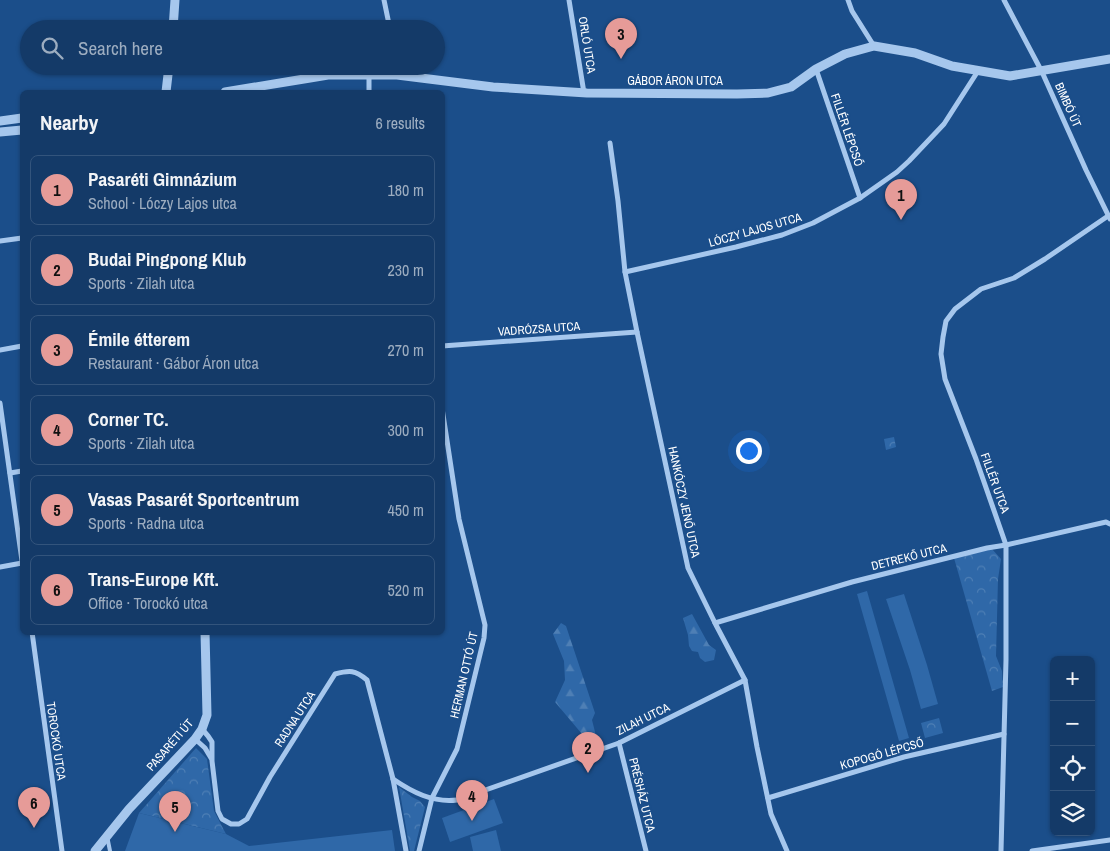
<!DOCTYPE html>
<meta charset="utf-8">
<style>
:root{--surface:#143a68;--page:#214571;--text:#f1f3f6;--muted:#9dadc0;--line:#33547c;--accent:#e69b98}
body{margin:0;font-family:"Archivo Narrow",sans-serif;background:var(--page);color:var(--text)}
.controls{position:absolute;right:15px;bottom:15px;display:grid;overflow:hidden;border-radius:8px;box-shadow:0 1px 4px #0004}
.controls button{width:45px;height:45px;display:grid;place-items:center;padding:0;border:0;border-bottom:1px solid var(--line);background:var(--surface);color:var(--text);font:25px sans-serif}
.you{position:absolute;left:748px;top:450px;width:18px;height:18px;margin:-12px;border:4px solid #fff;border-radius:50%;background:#1a73e8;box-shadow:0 0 0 8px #1a73e833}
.badge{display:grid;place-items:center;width:32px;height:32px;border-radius:50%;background:var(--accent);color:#111;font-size:16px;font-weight:700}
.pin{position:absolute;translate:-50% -41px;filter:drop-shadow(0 1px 2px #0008)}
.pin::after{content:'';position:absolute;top:26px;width:18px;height:15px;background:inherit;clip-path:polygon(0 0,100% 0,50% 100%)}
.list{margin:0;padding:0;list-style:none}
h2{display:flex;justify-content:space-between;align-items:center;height:65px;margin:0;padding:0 20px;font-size:21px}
h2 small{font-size:16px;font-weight:400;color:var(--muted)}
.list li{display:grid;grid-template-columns:32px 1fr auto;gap:15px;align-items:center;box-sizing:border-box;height:70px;margin:0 10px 10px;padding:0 10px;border:1px solid var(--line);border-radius:8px}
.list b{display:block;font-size:19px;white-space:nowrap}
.list p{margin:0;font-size:16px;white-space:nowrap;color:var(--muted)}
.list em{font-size:16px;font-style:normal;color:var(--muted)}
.icon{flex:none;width:28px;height:28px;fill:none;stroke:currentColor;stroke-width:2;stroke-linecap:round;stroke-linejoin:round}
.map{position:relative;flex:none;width:1110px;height:851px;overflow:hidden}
.search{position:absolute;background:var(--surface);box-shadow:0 1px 4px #0004;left:20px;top:20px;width:425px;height:55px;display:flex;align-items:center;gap:12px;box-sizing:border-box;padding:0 18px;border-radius:28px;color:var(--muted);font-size:19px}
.panel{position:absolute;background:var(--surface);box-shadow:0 1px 4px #0004;left:20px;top:90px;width:425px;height:545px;border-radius:8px}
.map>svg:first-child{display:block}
.forest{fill:url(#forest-firs)}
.park{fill:url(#park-crowns)}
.pitch{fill:#2f68a8}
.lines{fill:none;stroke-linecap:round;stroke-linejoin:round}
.service{stroke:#a6c7ed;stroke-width:4}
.minor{stroke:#a6c7ed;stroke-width:5}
.tertiary{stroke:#a6c7ed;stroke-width:9}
.labels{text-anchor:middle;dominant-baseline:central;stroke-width:4;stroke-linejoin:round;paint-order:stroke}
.street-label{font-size:12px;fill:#fff;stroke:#1b4e8a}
</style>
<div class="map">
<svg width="1110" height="851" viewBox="0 0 1110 851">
<defs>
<pattern id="forest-firs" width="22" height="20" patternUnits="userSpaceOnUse" patternTransform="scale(1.25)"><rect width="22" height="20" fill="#2f68a8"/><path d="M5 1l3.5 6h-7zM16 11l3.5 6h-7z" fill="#4e7fb5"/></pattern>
<pattern id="park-crowns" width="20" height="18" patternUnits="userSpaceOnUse" patternTransform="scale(1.25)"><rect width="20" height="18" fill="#2f68a8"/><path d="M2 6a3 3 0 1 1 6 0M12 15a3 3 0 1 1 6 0" fill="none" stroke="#4e7fb5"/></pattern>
</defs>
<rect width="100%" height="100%" fill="#1b4e8a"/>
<g class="forest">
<path d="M692 614 709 645 716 650 714 660 705 662 700 658 698 652 692 651 689 646 688 635 683 618Z"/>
<path d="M561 623 566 626 595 713 592 720 596 736 582 734 555 702 565 680 564 661 553 634Z"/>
</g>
<g class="park">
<path d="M894 437 896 447 886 450 884 439Z"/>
<path d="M992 549 1001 559 998 579 996 656 1002 671 1003 687 992 691 954 558Z"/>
<path d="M939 718 943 733 925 738 921 723Z"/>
<path d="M196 748 207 759 214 811 226 834 139 813Z"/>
<path d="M399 787 412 797 420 801 425 807 414 851H410Z"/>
</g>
<g class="pitch">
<path d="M867 591 909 738 899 741 857 594Z"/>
<path d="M904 594 927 665 938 704 921 709 910 670 886 599Z"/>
<path d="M494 799 503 823 450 842 442 818Z"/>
<path d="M139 813 226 834 249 846 392 830 395 851H125Z"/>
<path d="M496 830 501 851H473L470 837Z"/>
</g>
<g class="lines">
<path class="service" d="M107 836 110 851"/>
<g class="minor">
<path d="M384 0 390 29"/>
<path d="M569 0 584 93"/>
<path d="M848 0 852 11 874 46"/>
<path d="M1004 0 1042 72 1086 170 1110 219"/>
<path d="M816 69 860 198"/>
<path d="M369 75V92"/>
<path d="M610 143 618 201 625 272 637 332 688 568 716 625 745 680 757 747 771 814 787 851"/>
<path d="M0 241 22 238"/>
<path d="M625 272 736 247 782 235 813 223 860 198 897 172 909 161 944 124 978 71"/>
<path d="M442 346 637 332"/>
<path d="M0 350 22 346"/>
<path d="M0 403 22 561"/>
<path d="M10 473 22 471"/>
<path d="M0 567 22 563"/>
<path d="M715 623 852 582 987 548 1006 545 1106 522 1110 524"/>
<path d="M32 632 62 851"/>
<path d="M202 729 208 736 212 742V761L218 811 222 819 231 824H239L247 819 270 777 335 674C350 670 355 670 367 680L393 779 406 851"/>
<path d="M195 739 205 748 211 758"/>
<path d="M619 743 646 851"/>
<path d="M393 779C412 792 433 803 457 800L619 743 745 680"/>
<path d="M768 798 904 757 1004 734"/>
<path d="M419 851 432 798 457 749 484 638 485 625 459 519 442 408"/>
<path d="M1001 851 1006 660V545L976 459 945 379 941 354 943 337 946 321 955 309 981 289 1014 278 1045 259 1108 216"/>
<path d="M1032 851 1110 840"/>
</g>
<g class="tertiary">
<path d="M173 29 175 0"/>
<path d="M166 92 169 66"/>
<path d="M225 92 310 78 328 75H397L493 87 587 93 737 94 768 93 791 87 816 69 845 54 874 46 915 53 952 66 1010 76 1110 59"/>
<path d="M0 121 22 118"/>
<path d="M0 132 22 130"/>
<path d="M95 851 129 809 195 739 202 729 207 715 205 632"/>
</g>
</g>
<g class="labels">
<g class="street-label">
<text transform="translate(587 45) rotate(81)">ORLÓ UTCA</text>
<text x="675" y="81">GÁBOR ÁRON UTCA</text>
<text transform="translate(1068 105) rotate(66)">BIMBÓ ÚT</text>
<text transform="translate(847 130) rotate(71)">FILLÉR LÉPCSŐ</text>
<text transform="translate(755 230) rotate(-16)">LÓCZY LAJOS UTCA</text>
<text transform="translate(539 329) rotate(-4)">VADRÓZSA UTCA</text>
<text transform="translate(995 483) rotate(70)">FILLÉR UTCA</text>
<text transform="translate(684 502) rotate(78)">HANKÓCZY JENŐ UTCA</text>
<text transform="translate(909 557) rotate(-14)">DETREKŐ UTCA</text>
<text transform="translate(464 675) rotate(-77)">HERMAN OTTÓ ÚT</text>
<text transform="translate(295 719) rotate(-57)">RADNA UTCA</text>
<text transform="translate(643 719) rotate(-26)">ZILAH UTCA</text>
<text transform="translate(56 741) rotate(82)">TOROCKÓ UTCA</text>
<text transform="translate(170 745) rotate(-49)">PASARÉTI ÚT</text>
<text transform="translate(882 754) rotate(-16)">KOPOGÓ LÉPCSŐ</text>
<text transform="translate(642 795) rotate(76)">PRÉSHÁZ UTCA</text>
</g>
</g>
</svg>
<div class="controls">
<button>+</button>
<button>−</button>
<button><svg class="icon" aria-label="locate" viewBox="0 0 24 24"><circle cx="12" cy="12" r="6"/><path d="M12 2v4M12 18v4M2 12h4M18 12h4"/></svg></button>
<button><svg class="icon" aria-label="layers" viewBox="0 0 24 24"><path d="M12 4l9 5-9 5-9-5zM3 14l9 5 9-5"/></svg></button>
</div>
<div class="you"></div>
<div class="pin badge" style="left:901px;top:220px">1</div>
<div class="pin badge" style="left:588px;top:773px">2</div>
<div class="pin badge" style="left:621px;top:59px">3</div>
<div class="pin badge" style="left:472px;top:821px">4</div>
<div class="pin badge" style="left:175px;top:832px">5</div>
<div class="pin badge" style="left:34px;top:828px">6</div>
<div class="search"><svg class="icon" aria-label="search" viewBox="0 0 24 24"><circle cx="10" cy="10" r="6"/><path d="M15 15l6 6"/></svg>Search here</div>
<section class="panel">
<h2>Nearby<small>6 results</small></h2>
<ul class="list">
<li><span class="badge">1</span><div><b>Pasaréti Gimnázium</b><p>School · Lóczy Lajos utca</p></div><em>180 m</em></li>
<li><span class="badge">2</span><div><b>Budai Pingpong Klub</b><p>Sports · Zilah utca</p></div><em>230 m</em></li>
<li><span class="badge">3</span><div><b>Émile étterem</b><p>Restaurant · Gábor Áron utca</p></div><em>270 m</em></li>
<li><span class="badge">4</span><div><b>Corner TC.</b><p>Sports · Zilah utca</p></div><em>300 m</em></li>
<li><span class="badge">5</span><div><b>Vasas Pasarét Sportcentrum</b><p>Sports · Radna utca</p></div><em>450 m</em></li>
<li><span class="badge">6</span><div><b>Trans-Europe Kft.</b><p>Office · Torockó utca</p></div><em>520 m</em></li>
</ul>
</section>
</div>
